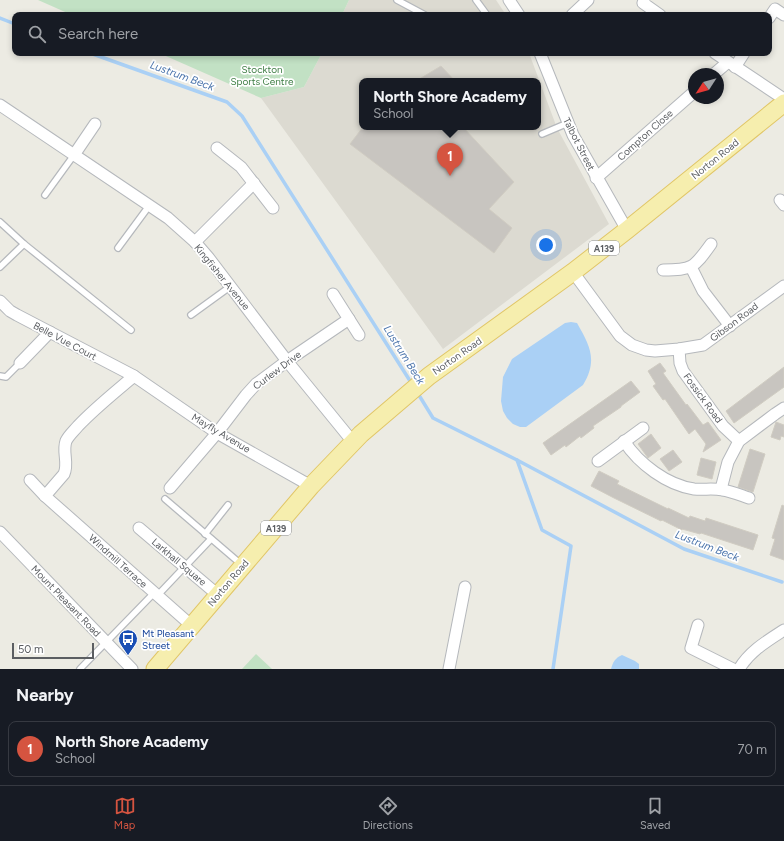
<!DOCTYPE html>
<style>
:root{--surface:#171b24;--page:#242831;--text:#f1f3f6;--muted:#9ea1a6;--line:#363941;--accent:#d55440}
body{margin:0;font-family:Figtree,sans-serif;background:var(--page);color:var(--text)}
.compass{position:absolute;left:688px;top:68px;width:36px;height:36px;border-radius:50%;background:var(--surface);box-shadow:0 2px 6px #0003;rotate:234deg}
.scale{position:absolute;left:12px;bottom:10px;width:82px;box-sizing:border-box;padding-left:4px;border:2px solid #5b5e62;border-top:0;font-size:11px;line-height:14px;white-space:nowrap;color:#5b5e62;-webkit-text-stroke:3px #fff;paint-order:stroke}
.you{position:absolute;left:546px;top:245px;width:14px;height:14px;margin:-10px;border:3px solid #fff;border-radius:50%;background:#1a73e8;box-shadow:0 0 0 6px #1a73e833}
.badge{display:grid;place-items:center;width:26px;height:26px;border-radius:50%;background:var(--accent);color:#fff;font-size:13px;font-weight:700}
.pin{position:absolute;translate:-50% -33px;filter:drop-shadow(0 1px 2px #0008)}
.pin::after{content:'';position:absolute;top:21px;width:14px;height:12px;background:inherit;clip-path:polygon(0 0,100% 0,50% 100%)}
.popup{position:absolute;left:359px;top:78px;width:182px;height:52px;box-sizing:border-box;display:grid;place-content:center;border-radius:8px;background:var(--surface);filter:drop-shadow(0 1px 3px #0005);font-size:13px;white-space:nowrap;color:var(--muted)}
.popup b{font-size:15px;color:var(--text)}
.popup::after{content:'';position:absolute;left:50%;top:100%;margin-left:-8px;border:8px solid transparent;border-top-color:var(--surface)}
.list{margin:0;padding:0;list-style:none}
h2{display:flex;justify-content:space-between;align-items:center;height:52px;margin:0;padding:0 16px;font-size:17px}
h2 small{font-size:13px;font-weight:400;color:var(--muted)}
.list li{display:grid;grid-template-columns:26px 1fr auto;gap:12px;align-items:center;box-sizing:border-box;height:56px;margin:0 8px 8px;padding:0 8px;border:1px solid var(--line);border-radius:8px}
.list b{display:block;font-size:15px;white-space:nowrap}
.list p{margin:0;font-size:13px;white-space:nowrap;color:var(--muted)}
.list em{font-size:13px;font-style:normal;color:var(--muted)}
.icon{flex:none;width:22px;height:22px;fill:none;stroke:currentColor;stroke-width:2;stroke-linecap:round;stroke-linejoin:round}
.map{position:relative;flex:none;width:784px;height:669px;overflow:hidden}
.search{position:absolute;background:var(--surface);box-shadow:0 2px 6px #0003;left:12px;right:12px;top:12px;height:44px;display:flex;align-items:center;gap:10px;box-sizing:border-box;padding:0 14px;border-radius:8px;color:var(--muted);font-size:15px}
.sheet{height:116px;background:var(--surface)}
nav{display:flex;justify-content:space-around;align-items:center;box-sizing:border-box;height:56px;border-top:1px solid var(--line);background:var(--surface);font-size:11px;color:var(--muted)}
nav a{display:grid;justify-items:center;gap:2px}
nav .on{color:var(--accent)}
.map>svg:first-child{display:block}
.education{fill:#dcdad1;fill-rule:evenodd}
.green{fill:#c2e1c4}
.water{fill:#aad0f5}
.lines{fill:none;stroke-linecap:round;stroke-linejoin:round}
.stream{stroke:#aad0f5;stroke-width:3.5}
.building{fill:#c8c5c0;stroke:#d0ccc2}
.service-casing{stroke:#b5b8bc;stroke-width:8}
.minor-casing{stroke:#b5b8bc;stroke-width:13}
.primary-casing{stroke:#e1c667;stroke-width:19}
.service{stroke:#fff;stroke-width:5.5}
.minor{stroke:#fff;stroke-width:11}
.primary{stroke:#f6eeae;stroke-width:17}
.labels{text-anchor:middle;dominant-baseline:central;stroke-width:3.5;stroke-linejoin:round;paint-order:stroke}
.shield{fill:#fff;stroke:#8c8e91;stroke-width:1}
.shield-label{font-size:9px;font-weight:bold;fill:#5b5e62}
.park-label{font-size:10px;fill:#3e7e44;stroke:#fff}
.street-label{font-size:10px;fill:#5b5e62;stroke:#fff}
.transit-label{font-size:10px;fill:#164399;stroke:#fff;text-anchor:start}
.water-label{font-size:11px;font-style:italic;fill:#4d76ad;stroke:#fff}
</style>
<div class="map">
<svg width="784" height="669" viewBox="0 0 784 669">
<rect width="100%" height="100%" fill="#ecebe3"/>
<g class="education">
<path d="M349 0H496L506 15H342Z"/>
<path d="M322 53H529L557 128 609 224 443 349 261 98 304 87ZM362 81H538V127H362Z"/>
</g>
<g class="green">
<path d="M38 0H349L342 15H72Z"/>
<path d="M159 53H322L304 87 261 98Z"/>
<path d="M256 654 272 669H242Z"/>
</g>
<g class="water">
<path d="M571 322 577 323C590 346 598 360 583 385L526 427H520L513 424 507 418 503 411 501 401 503 377 512 359 565 323Z"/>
<path d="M622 655 635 661 639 664V669H611C613 662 615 658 622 655Z"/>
</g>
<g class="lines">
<g class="stream">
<path d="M0 18 15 24"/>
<path d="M90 53 227 102 242 116 412 384"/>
<path d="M417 392 433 418 517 460 684 549 782 582"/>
<path d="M517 460 542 530 571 546 553 669"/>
</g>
</g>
<g class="building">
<path d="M441 66 455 81H416Z"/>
<path d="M363 127H463L514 182 489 209 512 228 494 253 350 144Z"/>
<path d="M660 363 666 371 663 373 686 405 687 404 703 425 708 422 721 440 703 452 706 444 695 429 689 434 665 399 663 400 653 386 656 384 648 371Z"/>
<path d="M784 367V387L734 423 726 411Z"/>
<path d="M631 381 640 392 621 406V407L593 426 594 428 581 438 580 436 566 447 565 445 551 455 543 443Z"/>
<path d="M776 422 784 425V437L781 436 780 440 771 437Z"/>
<path d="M651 434 661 448 648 458 638 444Z"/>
<path d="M750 449 765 454 753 492 738 487Z"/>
<path d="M673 450 682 462 669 471 660 459Z"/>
<path d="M701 458 716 462 712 479 697 475Z"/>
<path d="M599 471 619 481 617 484 668 509V508L689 518 690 516 705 521 706 518 758 535 753 550 701 533 700 534 682 529V530L662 520 661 521 614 498 591 486Z"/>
<path d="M782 505 784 506V560L770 555 775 539 772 538Z"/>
</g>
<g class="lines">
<defs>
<g id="service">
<path d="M397 0 425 15"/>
<path d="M476 0 487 15"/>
<path d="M542 134 568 123"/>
<path d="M45 195 74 155"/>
<path d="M0 222 24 244 0 267"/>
<path d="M24 244 131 330"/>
<path d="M118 248 149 206"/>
<path d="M191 315 231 286"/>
<path d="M0 376 6 377 20 363"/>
<path d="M165 499 242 565"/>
<path d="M205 534 228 505"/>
<path d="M157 596 211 539"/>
<path d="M80 669 154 593"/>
</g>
<g id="minor">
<path d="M509 0 519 15"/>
<path d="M644 0 643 3 660 15"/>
<path d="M572 15 588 0"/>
<path d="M769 18 775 9 784 15"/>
<path d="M540 53 573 135 627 230"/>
<path d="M715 53 784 99"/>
<path d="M735 67 744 53"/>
<path d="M714 74 728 62"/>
<path d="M0 105 168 218 195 242 208 257 287 361 353 442"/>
<path d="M217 148 241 167 273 208"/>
<path d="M74 155 95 124"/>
<path d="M596 178 694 92"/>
<path d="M780 200 784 205"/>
<path d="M195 242 254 183"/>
<path d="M691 267 703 291 730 326"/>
<path d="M663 270C692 270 694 268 711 244"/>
<path d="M573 272 620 336 632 345 646 350 655 351 679 349 703 345 784 286"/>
<path d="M333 294 359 335"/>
<path d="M0 301 10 311 17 315 134 376 217 433 311 486"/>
<path d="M679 349 680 363 683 371 723 426 739 441"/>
<path d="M20 363 50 332"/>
<path d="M624 441C639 464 667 485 694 489 704 490 713 488 722 490 731 491 740 495 749 498"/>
<path d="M598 461 643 428"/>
<path d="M30 480 45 496 192 626"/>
<path d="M170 488 217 433 246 395 256 384 287 361 349 319"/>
<path d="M721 489 728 462 739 441 775 414 784 408"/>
<path d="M45 496 64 474C69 463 62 452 66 441 69 435 74 431 78 426 95 408 114 393 134 376"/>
<path d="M139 528 218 595"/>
<path d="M0 532 132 669"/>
<path d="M698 625 691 648 733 669"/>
<path d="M449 669 465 587"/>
<path d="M739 669C750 651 767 641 784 630"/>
</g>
<path id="primary" d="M155 669 311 486 361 434 429 376 573 272 627 230 784 103"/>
</defs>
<use href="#service" class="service-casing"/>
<use href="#minor" class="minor-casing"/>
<use href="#primary" class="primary-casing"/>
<use href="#service" class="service"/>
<use href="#minor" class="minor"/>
<use href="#primary" class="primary"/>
</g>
<defs>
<symbol id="bus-pin" viewBox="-11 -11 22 30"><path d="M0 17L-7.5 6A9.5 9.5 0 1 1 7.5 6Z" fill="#1a4fb4" stroke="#fff"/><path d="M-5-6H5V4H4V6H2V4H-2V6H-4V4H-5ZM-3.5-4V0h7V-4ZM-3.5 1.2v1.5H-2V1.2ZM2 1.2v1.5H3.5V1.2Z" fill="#fff"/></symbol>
</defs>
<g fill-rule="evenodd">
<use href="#bus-pin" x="117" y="628" width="22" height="30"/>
</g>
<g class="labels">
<g class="shield">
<rect x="589" y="241" width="30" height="14" rx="3"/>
<rect x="261" y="521" width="30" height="14" rx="3"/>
</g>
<g class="shield-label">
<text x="604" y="248">A139</text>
<text x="276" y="528">A139</text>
</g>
<g class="park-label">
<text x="262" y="69">Stockton<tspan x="262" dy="12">Sports Centre</tspan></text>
</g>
<g class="street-label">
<text transform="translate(645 135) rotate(-42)">Compton Close</text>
<text transform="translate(579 144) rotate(63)">Talbot Street</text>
<text transform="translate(715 159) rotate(-39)">Norton Road</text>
<text transform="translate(222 277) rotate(51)">Kingfisher Avenue</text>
<text transform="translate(734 322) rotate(-37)">Gibson Road</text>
<text transform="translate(65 341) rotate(28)">Belle Vue Court</text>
<text transform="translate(457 356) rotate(-35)">Norton Road</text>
<text transform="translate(277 370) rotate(-37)">Curlew Drive</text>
<text transform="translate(703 398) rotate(54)">Fossick Road</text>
<text transform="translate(221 433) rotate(31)">Mayfly Avenue</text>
<text transform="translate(118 561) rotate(42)">Windmill Terrace</text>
<text transform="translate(179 562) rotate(40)">Larkhall Square</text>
<text transform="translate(228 583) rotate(-50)">Norton Road</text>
<text transform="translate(66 601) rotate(46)">Mount Pleasant Road</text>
</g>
<g class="transit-label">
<text x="142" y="633">Mt Pleasant<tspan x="142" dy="12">Street</tspan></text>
</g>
<g class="water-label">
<text transform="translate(182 76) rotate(20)">Lustrum Beck</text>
<text transform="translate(404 355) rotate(58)">Lustrum Beck</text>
<text transform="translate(707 546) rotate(21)">Lustrum Beck</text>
</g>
</g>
</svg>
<svg class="compass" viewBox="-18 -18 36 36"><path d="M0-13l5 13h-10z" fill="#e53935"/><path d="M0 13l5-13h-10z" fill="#9ea1a6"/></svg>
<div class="scale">50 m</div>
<div class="you"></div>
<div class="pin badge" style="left:450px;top:176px">1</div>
<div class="popup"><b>North Shore Academy</b>School</div>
<div class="search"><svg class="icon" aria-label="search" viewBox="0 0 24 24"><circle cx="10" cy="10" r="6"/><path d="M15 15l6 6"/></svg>Search here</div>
</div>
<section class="sheet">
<h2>Nearby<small></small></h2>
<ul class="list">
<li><span class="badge">1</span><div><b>North Shore Academy</b><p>School</p></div><em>70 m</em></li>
</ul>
</section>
<nav>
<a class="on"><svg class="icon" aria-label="map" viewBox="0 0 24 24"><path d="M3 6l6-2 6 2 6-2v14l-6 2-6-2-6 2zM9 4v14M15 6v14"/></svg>Map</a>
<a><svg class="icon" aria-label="directions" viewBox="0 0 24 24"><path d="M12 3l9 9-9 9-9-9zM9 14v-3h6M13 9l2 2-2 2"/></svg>Directions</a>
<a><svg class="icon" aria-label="saved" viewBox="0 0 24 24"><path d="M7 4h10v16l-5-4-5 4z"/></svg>Saved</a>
</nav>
